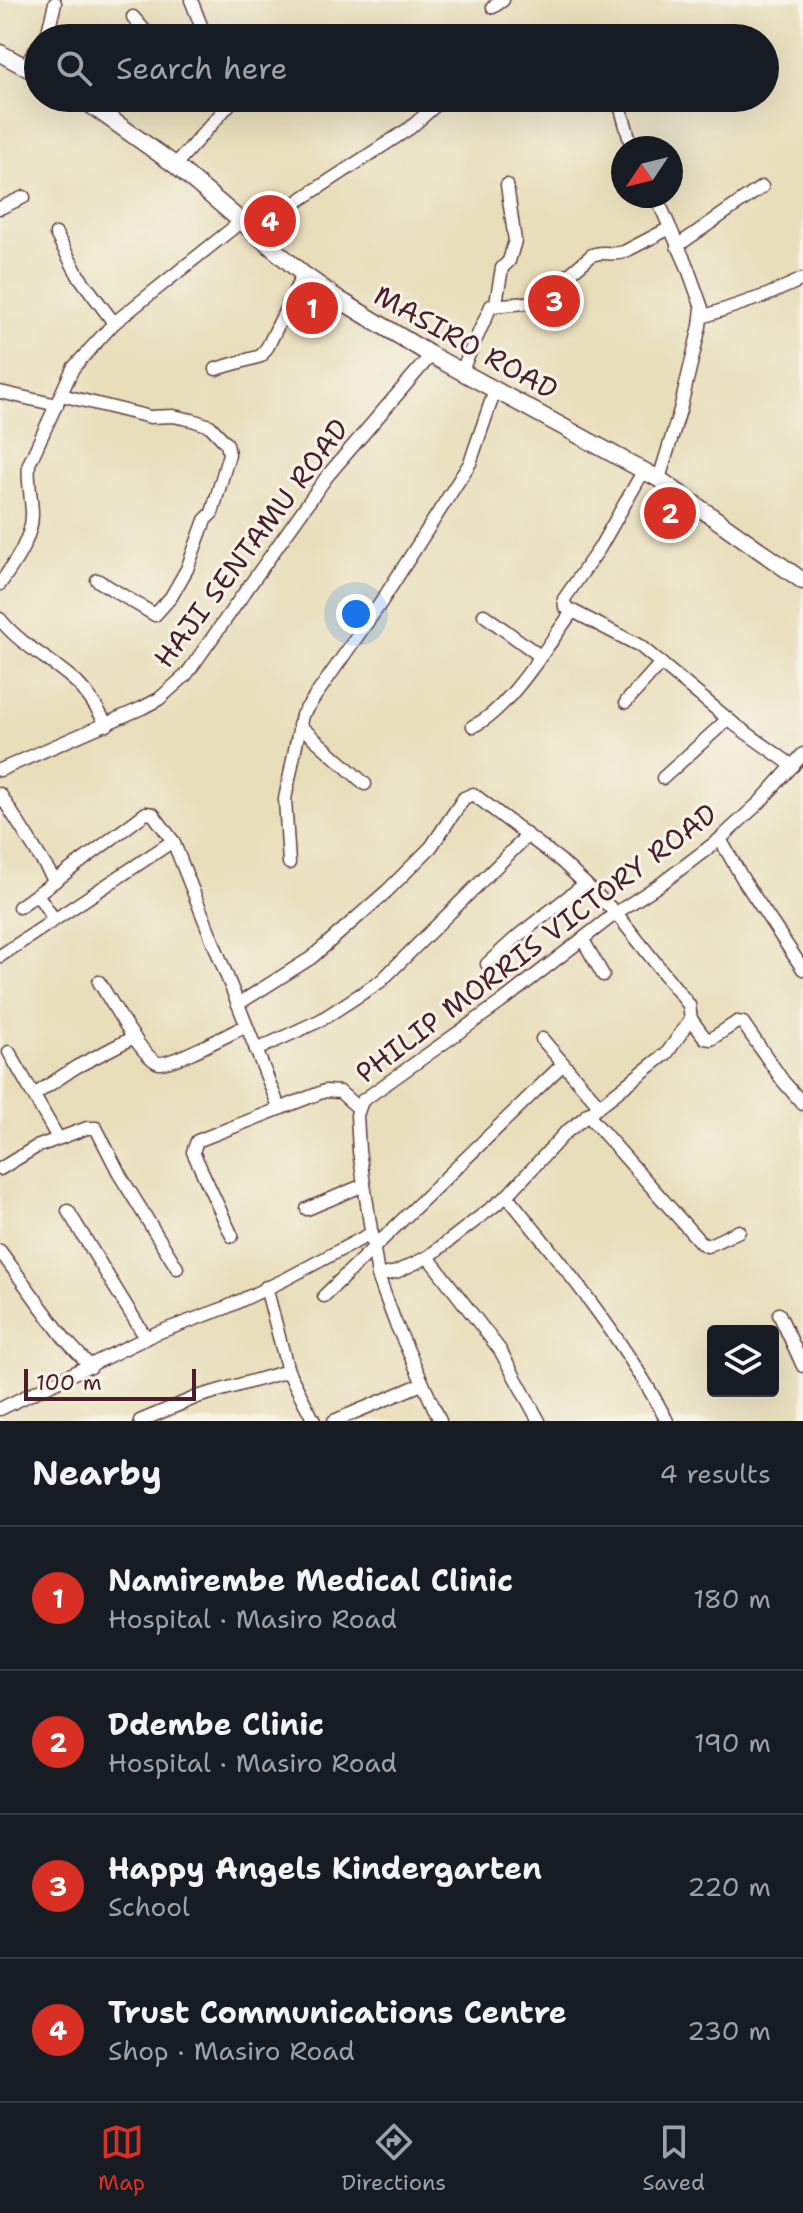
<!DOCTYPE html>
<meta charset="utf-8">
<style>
:root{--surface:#171b24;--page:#20242c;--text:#f1f3f6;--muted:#9ea1a6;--line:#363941;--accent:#d93025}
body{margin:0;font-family:"Shantell Sans",sans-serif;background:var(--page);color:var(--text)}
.controls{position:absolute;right:24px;bottom:24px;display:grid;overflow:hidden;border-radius:8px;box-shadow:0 8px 32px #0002}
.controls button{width:72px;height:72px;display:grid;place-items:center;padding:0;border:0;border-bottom:2px solid var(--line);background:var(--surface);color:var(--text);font:40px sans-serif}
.compass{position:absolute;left:611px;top:136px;width:72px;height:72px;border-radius:50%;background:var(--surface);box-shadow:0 8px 32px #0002;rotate:235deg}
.scale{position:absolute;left:24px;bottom:20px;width:172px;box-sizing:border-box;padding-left:8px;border:4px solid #4a1f2b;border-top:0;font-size:22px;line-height:28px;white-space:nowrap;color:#4a1f2b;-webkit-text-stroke:6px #f7f3e8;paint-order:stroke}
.you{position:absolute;left:356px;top:614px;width:28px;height:28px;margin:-20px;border:6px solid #fff;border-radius:50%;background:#1a73e8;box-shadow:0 0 0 12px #1a73e833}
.badge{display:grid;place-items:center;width:52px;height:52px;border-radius:50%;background:var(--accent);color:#fff;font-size:26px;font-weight:700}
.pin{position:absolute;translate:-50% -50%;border:4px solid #fff;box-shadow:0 2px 8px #0006}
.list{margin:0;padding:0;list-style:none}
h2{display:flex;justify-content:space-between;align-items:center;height:104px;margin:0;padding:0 32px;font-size:34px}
h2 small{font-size:26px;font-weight:400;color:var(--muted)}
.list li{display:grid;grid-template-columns:52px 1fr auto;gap:24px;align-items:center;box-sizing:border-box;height:144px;padding:0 32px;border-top:2px solid var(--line)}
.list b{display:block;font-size:30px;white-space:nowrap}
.list p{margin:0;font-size:26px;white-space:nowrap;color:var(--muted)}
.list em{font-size:26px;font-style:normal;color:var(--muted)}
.icon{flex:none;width:44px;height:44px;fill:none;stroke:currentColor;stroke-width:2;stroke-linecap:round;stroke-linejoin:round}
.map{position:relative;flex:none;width:803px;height:1421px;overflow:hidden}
.search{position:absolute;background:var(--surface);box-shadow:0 8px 32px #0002;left:24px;right:24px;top:24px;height:88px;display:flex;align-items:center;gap:20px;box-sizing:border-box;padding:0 28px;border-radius:44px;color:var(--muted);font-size:30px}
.sheet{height:680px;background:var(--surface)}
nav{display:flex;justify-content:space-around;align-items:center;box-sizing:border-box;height:112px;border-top:2px solid var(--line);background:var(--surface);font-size:22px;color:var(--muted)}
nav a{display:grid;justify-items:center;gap:4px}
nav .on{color:var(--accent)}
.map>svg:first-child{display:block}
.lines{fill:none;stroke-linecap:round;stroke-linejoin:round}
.minor-casing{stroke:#623c40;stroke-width:15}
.major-casing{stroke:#623c40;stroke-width:19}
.minor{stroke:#fff;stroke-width:12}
.major{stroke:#fff;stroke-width:16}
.labels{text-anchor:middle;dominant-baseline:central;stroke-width:6;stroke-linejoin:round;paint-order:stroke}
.street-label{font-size:28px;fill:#4a1f2b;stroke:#f7f3e8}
</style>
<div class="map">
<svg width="803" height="1421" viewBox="0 0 803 1421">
<rect width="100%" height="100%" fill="#f7f3e8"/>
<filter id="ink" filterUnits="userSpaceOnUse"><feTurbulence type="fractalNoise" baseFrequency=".0125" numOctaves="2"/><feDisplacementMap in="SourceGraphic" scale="16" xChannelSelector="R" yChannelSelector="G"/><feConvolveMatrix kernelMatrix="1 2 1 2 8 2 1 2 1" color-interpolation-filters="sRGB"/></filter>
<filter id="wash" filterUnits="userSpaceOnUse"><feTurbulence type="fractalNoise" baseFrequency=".006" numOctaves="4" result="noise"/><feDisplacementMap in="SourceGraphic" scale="32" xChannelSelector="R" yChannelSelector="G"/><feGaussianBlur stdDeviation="1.8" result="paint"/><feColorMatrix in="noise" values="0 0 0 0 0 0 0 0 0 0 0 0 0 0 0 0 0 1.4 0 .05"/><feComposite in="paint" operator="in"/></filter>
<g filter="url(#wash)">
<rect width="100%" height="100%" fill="#e8deba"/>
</g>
<g filter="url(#ink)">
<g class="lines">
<defs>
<g id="minor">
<path d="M191 0 206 38"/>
<path d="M493 7 503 0"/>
<path d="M133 17 151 38"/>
<path d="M44 38 48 32 55 3"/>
<path d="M25 66 38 46"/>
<path d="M516 98V100"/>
<path d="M618 98 632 148"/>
<path d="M175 165 235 98"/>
<path d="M656 196 687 266 702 308 700 326 680 410 659 479"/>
<path d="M0 208 24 197"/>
<path d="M254 230 410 128 444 98"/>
<path d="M56 234 78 275 114 323"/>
<path d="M677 246 762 187"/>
<path d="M496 303 502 268 509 261 515 241 507 185"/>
<path d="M702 317 767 295 803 279"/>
<path d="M216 369 261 356 268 346 303 274"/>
<path d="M461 372 491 306 526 303 539 300 592 255C603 250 612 256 624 252L668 229"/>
<path d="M0 392 57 405"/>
<path d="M61 395 150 417 173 416 192 420 210 426 227 444 229 454 212 513 205 520 187 569 171 597 155 615 97 580"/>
<path d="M644 470 599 549 564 599 565 607 640 646 734 724 793 766"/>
<path d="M0 584C13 565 32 539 32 515 32 497 27 482 29 464L73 368 114 323 243 220"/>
<path d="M484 615 540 656"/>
<path d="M0 619C21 646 53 660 78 684 90 696 98 710 107 725"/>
<path d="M626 702 661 663"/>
<path d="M299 725 365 784"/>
<path d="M473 726C508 711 549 643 572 612"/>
<path d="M0 770 142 708 159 699 186 675 328 475 431 355"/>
<path d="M663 778 728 719"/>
<path d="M0 794 55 881 146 813 153 814 173 841 279 1107"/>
<path d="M720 839 744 881 803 969"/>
<path d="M289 863 285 799 302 715 380 604 470 463 495 390"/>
<path d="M37 894 54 919"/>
<path d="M19 907 55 881"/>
<path d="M583 940 603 975"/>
<path d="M0 956 173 841"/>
<path d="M487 964 519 935 585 884"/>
<path d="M99 982C109 997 143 1060 159 1063 172 1065 231 1033 246 1026"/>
<path d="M238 1004 311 958 387 891 431 847 464 798 473 794 561 861 616 913 689 1005 691 1019 667 1053 565 1133 507 1196 428 1257 396 1272 378 1276"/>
<path d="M691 1019 705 1038 711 1039 737 1022 743 1023 783 1081 803 1104"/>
<path d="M542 1039 598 1104"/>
<path d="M256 1050 321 1020 381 981 527 836"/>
<path d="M9 1052 58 1138"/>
<path d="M34 1095 76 1067 134 1037"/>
<path d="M587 1114 701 1243 707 1246 739 1231"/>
<path d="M0 1169 36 1147 87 1128H96L121 1177 177 1268"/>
<path d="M507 1196C565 1267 624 1340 667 1421"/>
<path d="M307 1209 364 1185"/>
<path d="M68 1211 146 1338"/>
<path d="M232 1236 193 1152 197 1141 325 1091 340 1092 358 1108"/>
<path d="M0 1251 64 1338 91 1367"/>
<path d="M428 1257 500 1350 539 1421"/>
<path d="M266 1287 288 1371 314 1421"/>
<path d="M324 1296 563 1064"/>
<path d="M779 1314 803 1366"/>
<path d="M0 1409 154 1334 225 1308 284 1280 372 1233"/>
<path d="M140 1421 197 1397 288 1371"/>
<path d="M334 1421 422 1384"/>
<path d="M440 1421 395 1322 378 1276 359 1151 357 1115 362 1101 500 1003 616 913 662 883 720 839 760 802 803 754"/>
</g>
<g id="major">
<path d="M0 53 38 74"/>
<path d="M81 98 175 165 303 274 340 300 431 355 659 479 803 581"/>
</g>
</defs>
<use href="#minor" class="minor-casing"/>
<use href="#major" class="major-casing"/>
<use href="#minor" class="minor"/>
<use href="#major" class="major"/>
</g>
</g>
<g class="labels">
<g class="street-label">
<text transform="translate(466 342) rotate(29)">MASIRO ROAD</text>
<text transform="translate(251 543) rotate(-53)">HAJI SENTAMU ROAD</text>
<text transform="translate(536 943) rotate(-37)">PHILIP MORRIS VICTORY ROAD</text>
</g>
</g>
</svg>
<div class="controls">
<button><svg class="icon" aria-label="layers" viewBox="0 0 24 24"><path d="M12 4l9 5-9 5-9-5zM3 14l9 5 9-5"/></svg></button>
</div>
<svg class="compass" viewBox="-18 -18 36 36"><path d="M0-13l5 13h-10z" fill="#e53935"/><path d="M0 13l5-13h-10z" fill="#9ea1a6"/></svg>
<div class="scale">100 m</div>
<div class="you"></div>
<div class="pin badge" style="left:312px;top:308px">1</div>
<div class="pin badge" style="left:670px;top:513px">2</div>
<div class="pin badge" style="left:554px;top:301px">3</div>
<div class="pin badge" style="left:270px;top:221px">4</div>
<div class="search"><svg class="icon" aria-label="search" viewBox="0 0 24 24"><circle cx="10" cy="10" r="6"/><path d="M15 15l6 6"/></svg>Search here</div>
</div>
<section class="sheet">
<h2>Nearby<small>4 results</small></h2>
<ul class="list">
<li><span class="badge">1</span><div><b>Namirembe Medical Clinic</b><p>Hospital · Masiro Road</p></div><em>180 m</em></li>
<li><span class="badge">2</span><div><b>Ddembe Clinic</b><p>Hospital · Masiro Road</p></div><em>190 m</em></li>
<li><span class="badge">3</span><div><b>Happy Angels Kindergarten</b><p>School</p></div><em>220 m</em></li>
<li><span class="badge">4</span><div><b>Trust Communications Centre</b><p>Shop · Masiro Road</p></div><em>230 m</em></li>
</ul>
</section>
<nav>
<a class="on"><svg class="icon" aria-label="map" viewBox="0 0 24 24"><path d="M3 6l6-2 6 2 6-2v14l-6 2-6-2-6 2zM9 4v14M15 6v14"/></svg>Map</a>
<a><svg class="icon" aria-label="directions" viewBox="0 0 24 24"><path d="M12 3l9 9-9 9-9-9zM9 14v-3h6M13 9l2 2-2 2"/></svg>Directions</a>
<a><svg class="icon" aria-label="saved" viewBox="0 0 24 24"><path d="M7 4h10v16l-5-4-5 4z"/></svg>Saved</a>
</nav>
